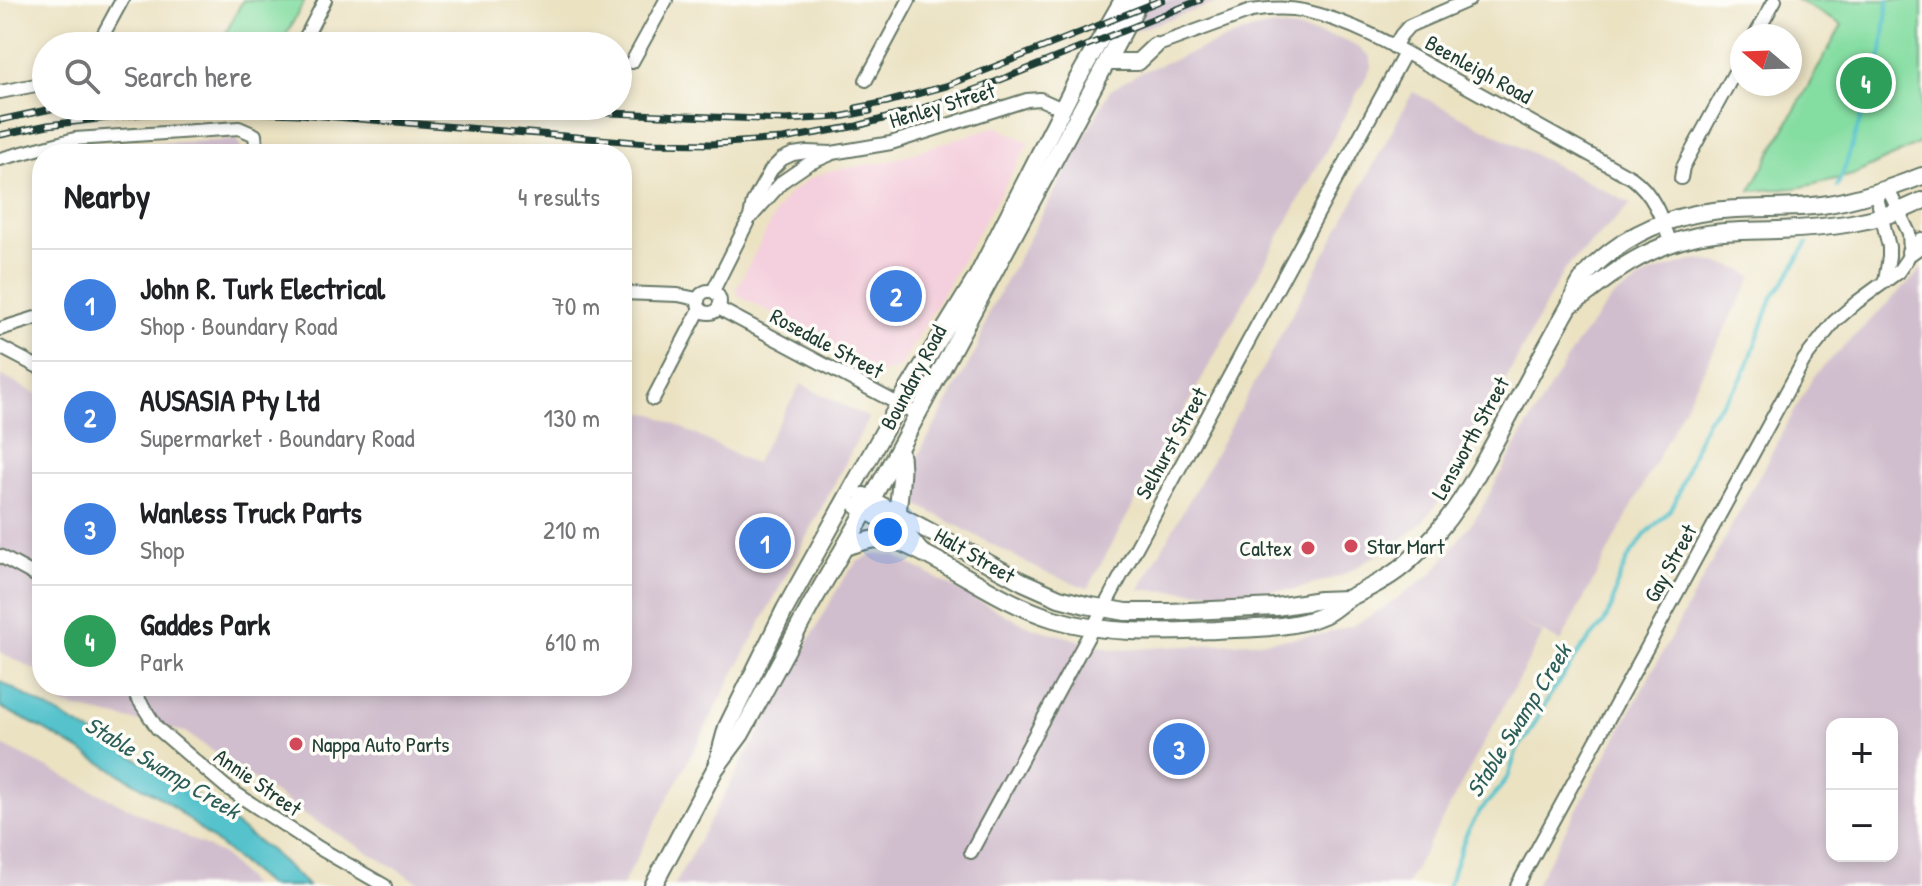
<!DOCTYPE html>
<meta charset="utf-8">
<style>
:root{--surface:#fff;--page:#f6f6f6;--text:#202124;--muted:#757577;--line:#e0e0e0;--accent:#d93025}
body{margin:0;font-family:"Patrick Hand",sans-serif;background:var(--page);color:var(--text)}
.controls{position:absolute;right:24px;bottom:24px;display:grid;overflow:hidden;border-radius:16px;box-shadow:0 4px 12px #0003}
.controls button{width:72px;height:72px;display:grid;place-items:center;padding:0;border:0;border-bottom:2px solid var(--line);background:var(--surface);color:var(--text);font:40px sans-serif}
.compass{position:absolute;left:1730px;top:24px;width:72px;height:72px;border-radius:50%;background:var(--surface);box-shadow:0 4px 12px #0003;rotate:289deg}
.you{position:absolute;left:888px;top:532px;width:28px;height:28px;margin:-20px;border:6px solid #fff;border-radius:50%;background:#1a73e8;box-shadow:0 0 0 12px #1a73e833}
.badge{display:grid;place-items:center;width:52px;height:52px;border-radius:50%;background:var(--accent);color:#fff;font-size:26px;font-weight:700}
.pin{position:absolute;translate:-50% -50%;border:4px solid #fff;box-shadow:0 2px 8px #0006}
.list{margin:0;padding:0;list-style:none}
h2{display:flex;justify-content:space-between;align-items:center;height:104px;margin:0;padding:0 32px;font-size:34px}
h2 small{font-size:26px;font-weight:400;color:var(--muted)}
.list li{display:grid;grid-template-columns:52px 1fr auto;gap:24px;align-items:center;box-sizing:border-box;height:112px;padding:0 32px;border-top:2px solid var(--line)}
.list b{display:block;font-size:30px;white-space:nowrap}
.list p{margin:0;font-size:26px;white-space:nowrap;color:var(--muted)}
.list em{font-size:26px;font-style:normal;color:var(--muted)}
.icon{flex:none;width:44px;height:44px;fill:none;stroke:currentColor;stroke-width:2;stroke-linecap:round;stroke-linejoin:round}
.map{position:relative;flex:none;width:1922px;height:886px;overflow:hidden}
.search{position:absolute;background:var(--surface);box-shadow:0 4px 12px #0003;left:32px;top:32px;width:600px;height:88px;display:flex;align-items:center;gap:20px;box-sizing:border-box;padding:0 28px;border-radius:44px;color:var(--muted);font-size:30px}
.panel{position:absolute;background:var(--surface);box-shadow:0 4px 12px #0003;left:32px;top:144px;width:600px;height:552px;border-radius:32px}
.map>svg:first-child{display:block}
.built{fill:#f4cfdd}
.industrial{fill:#d0bdcd;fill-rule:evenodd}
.green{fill:#84dda1;stroke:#528d6a;stroke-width:2}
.water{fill:#55c2cc;stroke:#3a8080;stroke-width:2}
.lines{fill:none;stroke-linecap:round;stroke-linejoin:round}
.stream{stroke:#55c2cc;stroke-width:4}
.minor-casing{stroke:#676;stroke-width:16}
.major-casing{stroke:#676;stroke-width:20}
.minor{stroke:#fff;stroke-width:12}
.major{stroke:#fff;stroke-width:16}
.rail-casing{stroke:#1f3d34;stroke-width:7}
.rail{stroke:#fdfcf7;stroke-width:4;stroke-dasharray:12;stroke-linecap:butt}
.poi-dot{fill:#d1495b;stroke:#fdfcf7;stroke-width:3}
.labels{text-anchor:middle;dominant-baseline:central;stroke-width:7;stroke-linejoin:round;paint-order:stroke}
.street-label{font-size:22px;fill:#1f3d34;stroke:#fdfcf7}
.poi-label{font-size:22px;fill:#1f3d34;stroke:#fdfcf7;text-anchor:start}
.water-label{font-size:24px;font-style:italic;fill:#2c5e5a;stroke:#fdfcf7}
</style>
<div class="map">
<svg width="1922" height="886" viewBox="0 0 1922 886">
<rect width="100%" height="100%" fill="#fdfcf7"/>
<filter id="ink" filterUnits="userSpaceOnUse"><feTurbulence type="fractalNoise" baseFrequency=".0125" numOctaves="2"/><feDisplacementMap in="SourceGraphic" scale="16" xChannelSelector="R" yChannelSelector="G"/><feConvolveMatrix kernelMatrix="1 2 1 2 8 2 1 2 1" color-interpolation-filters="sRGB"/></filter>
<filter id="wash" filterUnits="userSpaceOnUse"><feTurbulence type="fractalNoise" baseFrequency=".006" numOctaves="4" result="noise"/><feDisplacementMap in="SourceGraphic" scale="32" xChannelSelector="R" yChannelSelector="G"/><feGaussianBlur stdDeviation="1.8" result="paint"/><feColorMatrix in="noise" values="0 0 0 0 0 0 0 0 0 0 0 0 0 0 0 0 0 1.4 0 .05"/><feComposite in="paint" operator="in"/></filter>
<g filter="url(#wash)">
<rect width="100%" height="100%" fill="#ebe2c2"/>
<path class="built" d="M996 126 1029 143 901 366 891 371 881 373 738 295 737 288 777 210 789 194 807 180 828 171 885 162Z"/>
<g class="industrial">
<path d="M1147 0H1226L1131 32Z"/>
<path d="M1273 26 1296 29 1342 39 1359 48 1369 55 1372 66 1088 588 1044 572 918 505 910 494 918 456 977 349 990 310 1110 90 1139 73 1244 32Z"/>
<path d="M1413 92 1631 204 1564 270 1446 493 1422 523 1393 546 1341 576 1294 590 1211 592 1139 590 1253 386Z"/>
<path d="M237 140 241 149 239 154H100L99 145Z"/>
<path d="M1698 259 1734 267 1753 276 1561 642 1509 615 1543 634 1406 886H674L842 581 857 562 871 555 878 554 893 555 1011 618 1034 628 1115 650 1268 641 1319 635 1354 625 1385 607 1433 573 1479 513 1520 438 1576 344 1612 298 1651 273Z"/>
<path d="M1922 269V886H1535L1813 377ZM1832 724H1892V856H1832Z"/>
<path d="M0 375 42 397V673L0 652Z"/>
<path d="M801 384 869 418 622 886H425L312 819 185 732 64 705 51 686H622V411L654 414 754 464Z"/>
<path d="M0 744 223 855 252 886H0Z"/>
</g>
<g class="green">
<path d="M243 0H305L280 46H219Z"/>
<path d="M1797 0H1922V142L1853 175 1797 188 1750 191 1842 25Z"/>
</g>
<path class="water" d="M0 681 178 782 272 852 308 886H269L166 801 43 729 0 707Z"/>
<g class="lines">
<g class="stream">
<path d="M1837 187 1844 170 1882 52 1888 0"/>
<path d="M1448 886 1467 832 1480 811 1500 788 1509 775 1517 749 1529 734 1550 695 1582 648 1603 624 1612 607 1616 587 1627 560 1645 535 1669 511 1675 502 1700 435 1708 419 1738 385 1747 367 1772 298 1788 276 1807 243"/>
</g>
</g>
</g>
<g filter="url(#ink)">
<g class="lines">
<defs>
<g id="minor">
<path d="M1755 36 1775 0"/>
<path d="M97 46 122 0"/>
<path d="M301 46 325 0"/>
<path d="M1155 46 1251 11C1269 8 1287 7 1305 11 1359 23 1407 54 1455 80 1514 113 1573 145 1632 178 1654 194 1662 219 1671 244"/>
<path d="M1394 47 1401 35 1409 26 1469 0"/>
<path d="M632 62 666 0"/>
<path d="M866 80 909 0"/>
<path d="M0 92 46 83"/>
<path d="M0 159 75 139 239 128 255 135 256 145 251 154"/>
<path d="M1681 178 1683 167 1742 59"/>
<path d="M1876 193 1889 247V257L1885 281"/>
<path d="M751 217 783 181 808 164 829 155"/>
<circle cx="709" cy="302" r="11"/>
<path d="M713 291 750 217 753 202 771 170 782 159 793 154 807 152 832 153 891 143 1027 100 1040 99 1062 109"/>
<path d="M622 293 678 295 697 299"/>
<path d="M718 308 917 414"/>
<path d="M0 329 42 316"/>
<path d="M0 347 42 369"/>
<path d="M653 399 700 309"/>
<path d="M0 556 42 579"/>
<path d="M130 686 157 728 226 787 319 848 385 886"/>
<path d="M971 852 1405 53"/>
<path d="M1517 886 1804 360 1834 322 1857 302 1898 272 1907 259 1910 252 1909 233 1888 189"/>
</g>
<g id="major">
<path d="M1107 62H1138L1155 46"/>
<path d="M1910 252 1917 247 1922 241"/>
<path d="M1570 305C1585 296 1596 286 1610 276 1634 258 1664 244 1693 237 1721 230 1750 231 1778 230 1827 228 1878 223 1922 201"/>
<path d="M864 496 1023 582 1059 598 1086 605 1126 612H1169L1276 607 1320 600 1347 599"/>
<path d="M858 506 905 532 919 550"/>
<path d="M898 515C898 491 905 471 899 449"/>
<path d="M845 547C864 541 878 536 897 541 951 563 998 602 1054 619 1108 635 1161 632 1216 630 1250 628 1293 629 1324 615 1333 611 1340 603 1349 598 1371 587 1392 577 1410 560 1453 522 1476 477 1503 427 1525 386 1547 345 1570 305 1579 279 1589 269 1610 252 1646 224 1691 211 1736 209 1764 207 1793 209 1822 205 1857 200 1889 189 1922 176"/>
<path d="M718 760 727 727 785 609 899 404 977 277 1077 80 1123 0"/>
<path d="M653 886 715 769 741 734 812 603 866 510 1140 0"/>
</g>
</defs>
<use href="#minor" class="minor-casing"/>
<use href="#major" class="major-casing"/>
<use href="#minor" class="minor"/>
<use href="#major" class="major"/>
<defs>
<g id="rail">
<path d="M434 106 785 120 839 117 870 111"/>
<path d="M856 108 887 102 946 86 1162 0"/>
<path d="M0 120 51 109 74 106"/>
<path d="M0 135 48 125 141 114 217 111 300 114 647 143 711 144 783 139 857 126 923 108 985 86 1200 0"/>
</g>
</defs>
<use href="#rail" class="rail-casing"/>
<use href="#rail" class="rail"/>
</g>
</g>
<g class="poi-dot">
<circle cx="1351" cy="546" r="8"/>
<circle cx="1308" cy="548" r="8"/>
<circle cx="296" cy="744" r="8"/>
</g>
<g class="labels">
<g class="street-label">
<text transform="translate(1479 69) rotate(29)">Beenleigh Road</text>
<text transform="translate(942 105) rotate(-17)">Henley Street</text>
<text transform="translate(827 343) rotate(28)">Rosedale Street</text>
<text transform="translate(913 377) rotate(-62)">Boundary Road</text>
<text transform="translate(1470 438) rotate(-61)">Lensworth Street</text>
<text transform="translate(1171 443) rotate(-61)">Selhurst Street</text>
<text transform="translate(975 555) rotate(30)">Halt Street</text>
<text transform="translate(1670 563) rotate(-61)">Gay Street</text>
<text transform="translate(258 782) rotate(35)">Annie Street</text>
</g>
<g class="poi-label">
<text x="1367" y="546">Star Mart</text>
<text x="1292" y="548" text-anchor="end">Caltex</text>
<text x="312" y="744">Nappa Auto Parts</text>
</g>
<g class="water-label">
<text transform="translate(1518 720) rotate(-58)">Stable Swamp Creek</text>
<text transform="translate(163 767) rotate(31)">Stable Swamp Creek</text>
</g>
</g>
</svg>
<div class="controls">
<button>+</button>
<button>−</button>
</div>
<svg class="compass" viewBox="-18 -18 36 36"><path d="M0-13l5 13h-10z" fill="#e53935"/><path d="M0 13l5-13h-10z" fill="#757577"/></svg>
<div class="you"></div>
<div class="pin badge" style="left:765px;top:543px;background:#3f7fe0">1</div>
<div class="pin badge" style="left:896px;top:296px;background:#3f7fe0">2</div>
<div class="pin badge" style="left:1179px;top:749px;background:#3f7fe0">3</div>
<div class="pin badge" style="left:1866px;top:83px;background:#2e9e5b">4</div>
<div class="search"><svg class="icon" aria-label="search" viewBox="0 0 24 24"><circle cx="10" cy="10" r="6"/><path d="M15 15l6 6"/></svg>Search here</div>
<section class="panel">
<h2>Nearby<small>4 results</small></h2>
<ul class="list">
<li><span class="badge" style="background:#3f7fe0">1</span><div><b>John R. Turk Electrical</b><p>Shop · Boundary Road</p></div><em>70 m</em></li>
<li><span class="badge" style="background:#3f7fe0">2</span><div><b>AUSASIA Pty Ltd</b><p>Supermarket · Boundary Road</p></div><em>130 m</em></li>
<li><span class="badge" style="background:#3f7fe0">3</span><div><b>Wanless Truck Parts</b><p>Shop</p></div><em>210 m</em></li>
<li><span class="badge" style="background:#2e9e5b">4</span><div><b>Gaddes Park</b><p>Park</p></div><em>610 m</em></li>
</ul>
</section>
</div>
